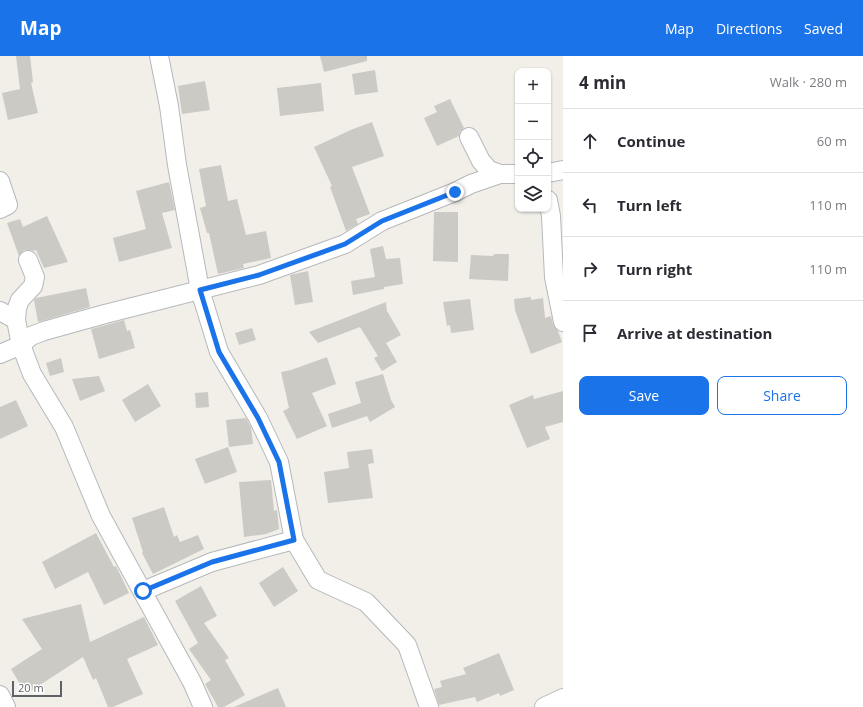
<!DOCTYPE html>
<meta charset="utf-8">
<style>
:root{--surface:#fff;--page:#f2f2f3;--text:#2b2b33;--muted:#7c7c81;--line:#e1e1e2;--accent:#1a73e8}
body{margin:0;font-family:"Open Sans",sans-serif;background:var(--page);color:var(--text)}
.controls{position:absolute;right:12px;top:12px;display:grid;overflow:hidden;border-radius:8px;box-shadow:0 1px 3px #0004}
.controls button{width:36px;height:36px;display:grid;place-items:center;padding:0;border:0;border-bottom:1px solid var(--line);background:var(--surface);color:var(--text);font:20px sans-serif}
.scale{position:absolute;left:12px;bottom:10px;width:50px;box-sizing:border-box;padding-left:4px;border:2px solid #5f6368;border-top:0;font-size:11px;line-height:14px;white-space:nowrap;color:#5f6368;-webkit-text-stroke:3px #fff;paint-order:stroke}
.stop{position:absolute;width:12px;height:12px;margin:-9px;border:3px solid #1a73e8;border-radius:50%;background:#fff}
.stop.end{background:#1a73e8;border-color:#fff;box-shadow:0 1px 4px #0008}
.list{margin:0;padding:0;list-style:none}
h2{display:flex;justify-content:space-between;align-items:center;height:52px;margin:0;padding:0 16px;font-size:17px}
h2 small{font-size:13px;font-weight:400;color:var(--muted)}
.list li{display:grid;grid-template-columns:26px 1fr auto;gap:12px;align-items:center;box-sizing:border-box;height:64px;padding:0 16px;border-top:1px solid var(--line)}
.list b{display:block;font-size:15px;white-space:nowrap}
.list em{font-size:13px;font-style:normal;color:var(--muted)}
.actions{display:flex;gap:8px;padding:12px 16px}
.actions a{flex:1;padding:9px 0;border:1px solid var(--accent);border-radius:8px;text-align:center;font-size:14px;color:var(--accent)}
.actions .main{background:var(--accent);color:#fff}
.icon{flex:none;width:22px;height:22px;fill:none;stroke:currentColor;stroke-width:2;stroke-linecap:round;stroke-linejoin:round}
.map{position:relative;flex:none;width:563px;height:651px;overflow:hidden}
header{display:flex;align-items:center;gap:24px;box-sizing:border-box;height:56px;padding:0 20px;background:var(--accent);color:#fff}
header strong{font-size:19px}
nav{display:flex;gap:22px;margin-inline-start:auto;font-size:14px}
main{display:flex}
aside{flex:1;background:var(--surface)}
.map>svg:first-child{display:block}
.building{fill:#cccac5}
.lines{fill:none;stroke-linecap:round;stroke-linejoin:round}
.street-casing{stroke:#b5b8bc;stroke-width:20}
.street{stroke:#fff;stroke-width:18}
.route{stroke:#1a73e8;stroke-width:5}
</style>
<header>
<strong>Map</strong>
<nav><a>Map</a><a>Directions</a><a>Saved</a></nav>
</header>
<main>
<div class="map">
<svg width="563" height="651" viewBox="0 0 563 651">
<rect width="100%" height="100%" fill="#f1efe8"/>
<g class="building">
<path d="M16 0H30L33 26 31 27 38 57 8 64 2 37 20 33Z"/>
<path d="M320 0H367V5L324 16Z"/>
<path d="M375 14 378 36 355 39 352 18Z"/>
<path d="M205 25 210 54 182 58 178 30Z"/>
<path d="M321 27 324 55 280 60 277 32Z"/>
<path d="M450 43 464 72 460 76 459 80 437 90 424 62 437 56 434 50Z"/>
<path d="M372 66 384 100 352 111 370 158 356 163 358 168 346 175 330 131 332 130 314 91 353 73Z"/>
<path d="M221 109 228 145 237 143 246 179 266 175 271 202 243 208 244 212 218 218 209 177H207L200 152 206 150 199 113Z"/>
<path d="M169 126 175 154 162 157 172 192 119 206 113 182 146 173 136 135Z"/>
<path d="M434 156H458V206L433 205Z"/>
<path d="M47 160 68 206 44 212 36 194 34 195 29 194H24L19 200 7 167 20 163 23 171Z"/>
<path d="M383 190 386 203 400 202 403 228 384 231V233L353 239 351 225 375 221 370 193Z"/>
<path d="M494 198H509L508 225 469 223 471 199 493 200Z"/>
<path d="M308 215 313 246 295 249 290 219Z"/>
<path d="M86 232 90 251 38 266 34 244 36 242Z"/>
<path d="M531 241V244L543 242 545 262 551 260 553 268 558 275 562 286 531 298 515 254 514 243Z"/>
<path d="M470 243 474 274 451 277 450 269 447 270 443 246Z"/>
<path d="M386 246 387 255 401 279 386 287 397 306 382 315 374 302 378 300 360 271 318 287 309 276Z"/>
<path d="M124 264 127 275 130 274 135 292 99 303 91 273Z"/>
<path d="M252 272 256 284 239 289 235 277Z"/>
<path d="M327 301 336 328 312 337 327 370 297 383 283 355 289 352 281 316 291 314Z"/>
<path d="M61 302 64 316 50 320 46 307Z"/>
<path d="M383 318 391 344 395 351 370 366 367 360 332 372 328 358 361 347 355 326Z"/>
<path d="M99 320 105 335 80 345 72 323Z"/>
<path d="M148 328 161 350 135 366 122 344Z"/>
<path d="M563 335V366L545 371 550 383 527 392 509 349 533 339 534 343Z"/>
<path d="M208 336 209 351 196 352 195 337Z"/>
<path d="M16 344 28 370 0 383V351Z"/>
<path d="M246 362 251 371 253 388 229 391 226 364Z"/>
<path d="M228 391 237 416 205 428 195 403Z"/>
<path d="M372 393 374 407 368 408 373 442 328 447 324 416 349 412 347 396Z"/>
<path d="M271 424 274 455 277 454 279 473 266 478 244 481 239 426Z"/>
<path d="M164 451 174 481 177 479 180 486 198 479 204 493 153 518 142 497 143 496 132 462Z"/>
<path d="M96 477 114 511 116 510 129 537 104 549 88 516 55 533 42 506Z"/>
<path d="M283 511 298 535 274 551 259 527Z"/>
<path d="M201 530 217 560 204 567 229 602 225 604 245 639 224 651H218L205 628 211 624 189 593 198 587 175 545Z"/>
<path d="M81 548 90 586 144 561 158 589 127 603 143 638 113 651H108L96 622 93 624 83 601 26 638 11 613 42 593 22 563Z"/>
<path d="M499 597 514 634 500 640 499 637 477 646 475 641 439 649 434 633 442 631 440 625 466 618 463 612Z"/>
<path d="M278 632 286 651H234Z"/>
</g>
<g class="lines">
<defs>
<g id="street">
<path d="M469 81 481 105 489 114 500 118"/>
<path d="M548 117 563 114"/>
<path d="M0 125 8 149 0 153"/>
<path d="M548 144 551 160 554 221 563 266"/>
<path d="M0 255 16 264 21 289 32 318 64 371 101 460 192 626 203 651"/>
<path d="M16 264 17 252 20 244 33 230 35 221 28 204"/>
<path d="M0 298 21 289 31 280 44 275 105 258 259 219 345 188 382 165 455 136 471 128 500 118H518"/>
<path d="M294 484 318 524 366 546 407 589 429 651"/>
<path d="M143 535 212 506 294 484 279 406 258 362 219 296 200 234 177 109 169 50 159 0"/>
<path d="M0 639 6 651"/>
<path d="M544 651 563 642"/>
</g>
</defs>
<use href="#street" class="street-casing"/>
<use href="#street" class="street"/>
</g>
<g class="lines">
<path class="route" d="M143 535 212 506 294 484 279 406 258 362 219 296 200 234 259 219 345 188 382 165 455 136"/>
</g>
</svg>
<div class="controls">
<button>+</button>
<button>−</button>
<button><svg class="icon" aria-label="locate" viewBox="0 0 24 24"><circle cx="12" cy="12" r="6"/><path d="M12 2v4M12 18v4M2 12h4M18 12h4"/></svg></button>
<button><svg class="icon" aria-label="layers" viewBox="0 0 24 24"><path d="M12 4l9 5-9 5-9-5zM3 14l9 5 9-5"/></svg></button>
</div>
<div class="scale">20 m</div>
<div class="stop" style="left:143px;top:535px"></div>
<div class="stop end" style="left:455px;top:136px"></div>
</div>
<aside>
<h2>4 min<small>Walk · 280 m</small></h2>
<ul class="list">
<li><svg class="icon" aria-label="ahead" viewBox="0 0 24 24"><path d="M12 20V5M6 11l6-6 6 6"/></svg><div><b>Continue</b></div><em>60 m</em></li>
<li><svg class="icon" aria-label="left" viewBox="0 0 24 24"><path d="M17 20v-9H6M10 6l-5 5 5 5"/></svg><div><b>Turn left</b></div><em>110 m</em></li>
<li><svg class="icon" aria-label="right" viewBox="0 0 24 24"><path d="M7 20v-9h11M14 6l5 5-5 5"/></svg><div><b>Turn right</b></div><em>110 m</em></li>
<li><svg class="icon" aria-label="arrive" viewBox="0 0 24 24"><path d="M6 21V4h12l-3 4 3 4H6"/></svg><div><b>Arrive at destination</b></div></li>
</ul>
<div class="actions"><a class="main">Save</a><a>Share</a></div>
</aside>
</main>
